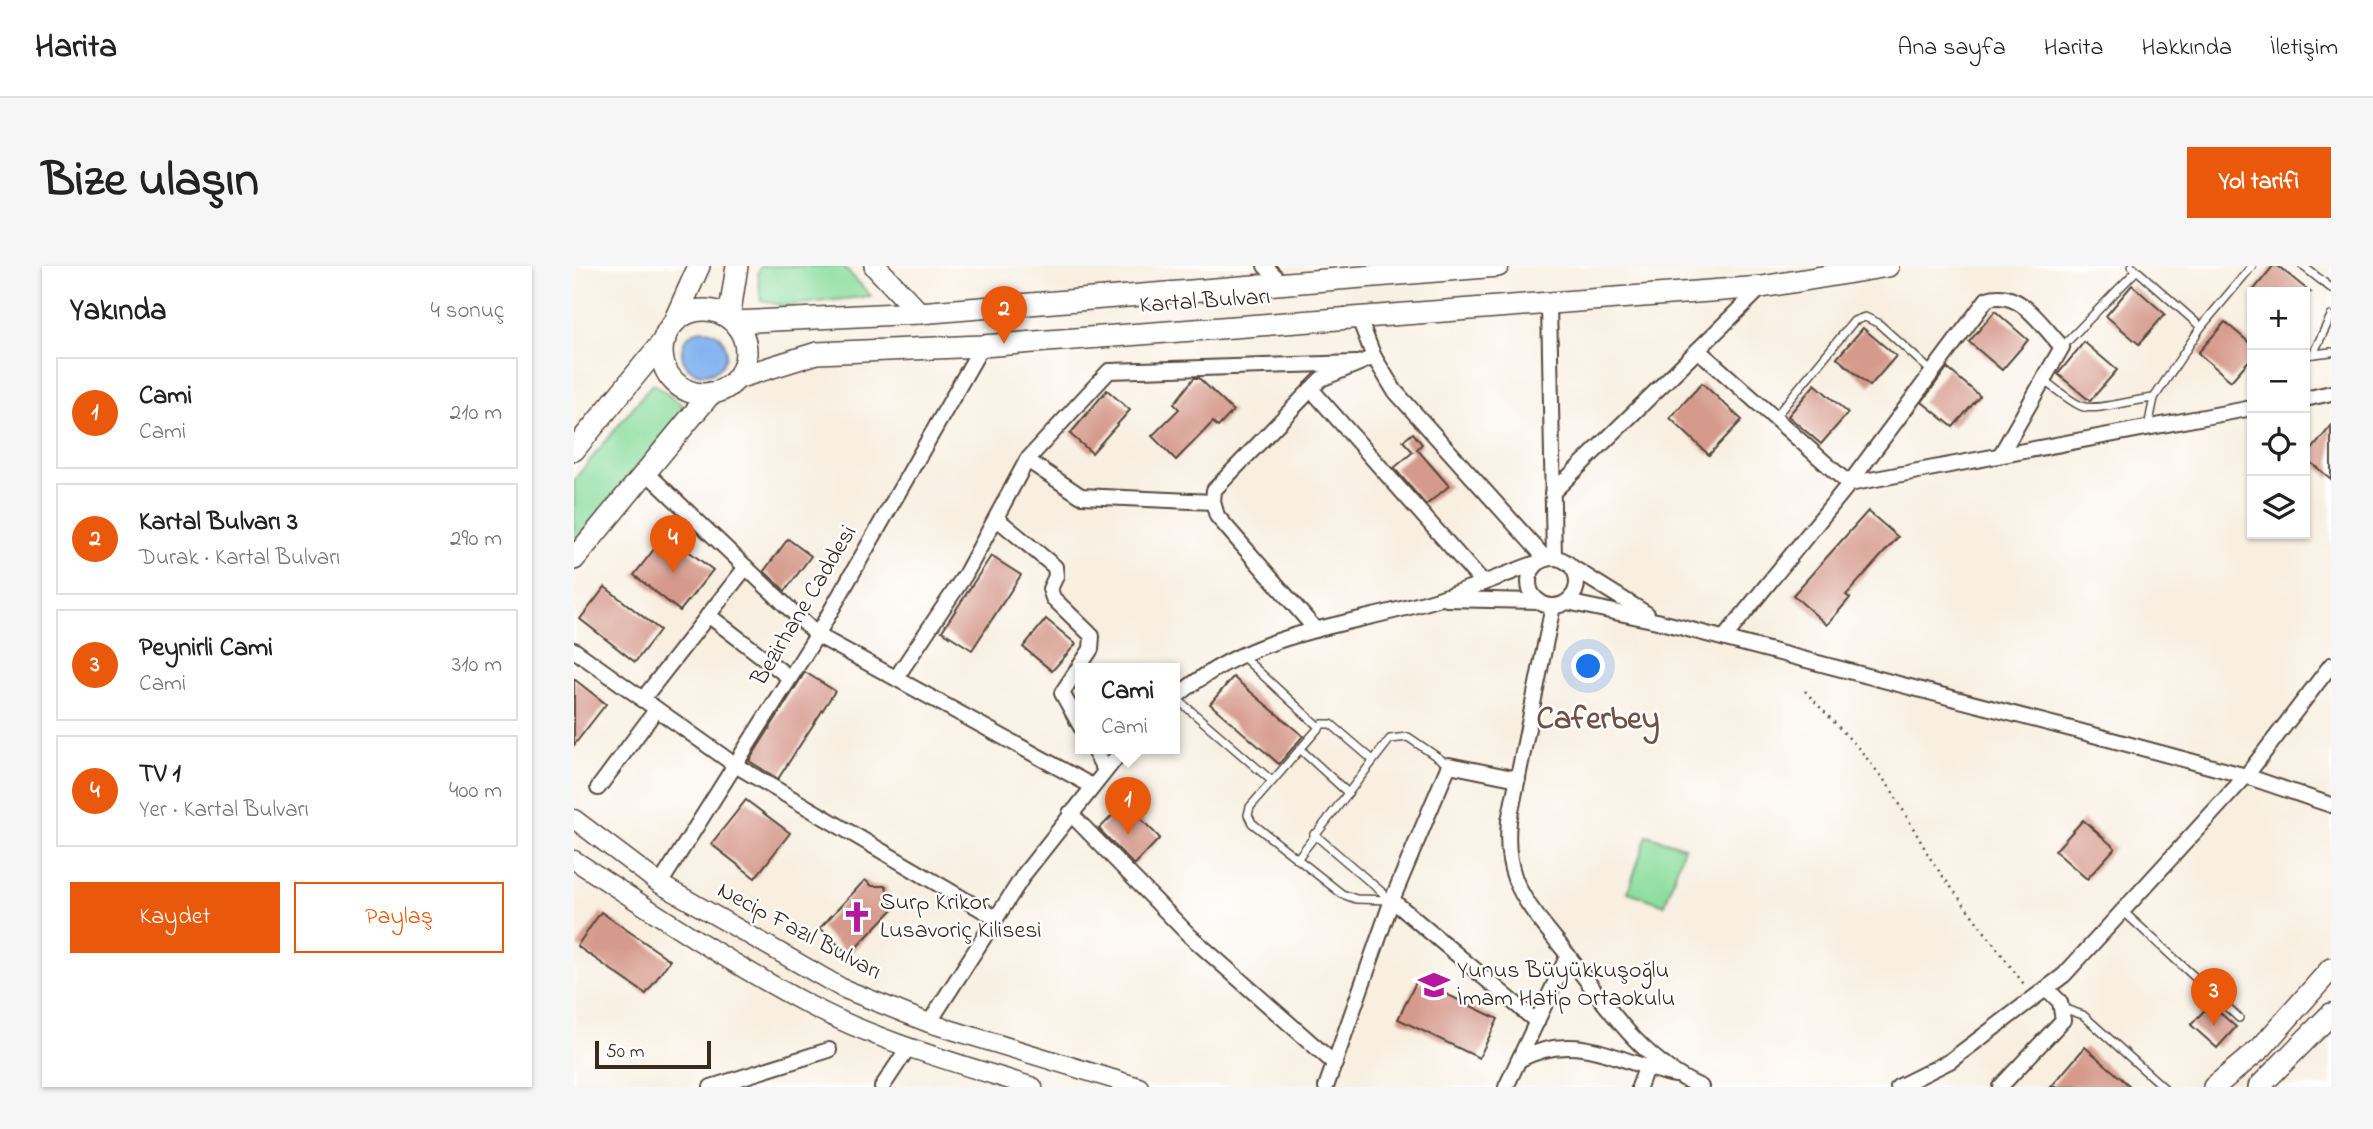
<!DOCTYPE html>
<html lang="tr">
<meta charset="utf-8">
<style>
:root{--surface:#fff;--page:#f6f6f6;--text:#222;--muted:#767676;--line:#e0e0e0;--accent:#ea580c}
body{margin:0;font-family:"Indie Flower",sans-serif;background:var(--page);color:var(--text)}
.controls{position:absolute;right:21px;top:21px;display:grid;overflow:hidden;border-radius:0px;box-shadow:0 2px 5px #0004}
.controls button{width:63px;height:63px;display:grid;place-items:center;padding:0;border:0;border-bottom:2px solid var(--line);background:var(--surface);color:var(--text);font:35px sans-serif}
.scale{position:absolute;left:21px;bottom:18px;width:116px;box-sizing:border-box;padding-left:7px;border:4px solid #3b2a1e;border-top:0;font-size:19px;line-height:24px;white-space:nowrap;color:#3b2a1e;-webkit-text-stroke:5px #fff;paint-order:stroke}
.you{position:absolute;left:1015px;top:401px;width:24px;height:24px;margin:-18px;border:5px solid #fff;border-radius:50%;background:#1a73e8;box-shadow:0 0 0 10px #1a73e833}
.badge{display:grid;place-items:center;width:46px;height:46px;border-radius:50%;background:var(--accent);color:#fff;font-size:23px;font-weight:700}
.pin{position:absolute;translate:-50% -58px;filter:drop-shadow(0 2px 4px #0008)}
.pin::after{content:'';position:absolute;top:37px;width:24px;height:21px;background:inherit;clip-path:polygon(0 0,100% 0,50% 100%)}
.popup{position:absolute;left:501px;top:397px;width:105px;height:91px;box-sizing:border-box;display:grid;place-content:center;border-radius:0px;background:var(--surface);filter:drop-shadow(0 2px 5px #0005);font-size:23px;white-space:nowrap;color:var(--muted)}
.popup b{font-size:26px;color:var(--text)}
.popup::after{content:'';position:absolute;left:50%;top:100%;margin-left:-14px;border:14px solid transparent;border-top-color:var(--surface)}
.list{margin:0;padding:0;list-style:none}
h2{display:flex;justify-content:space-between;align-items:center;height:91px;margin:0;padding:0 28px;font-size:30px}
h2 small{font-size:23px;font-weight:400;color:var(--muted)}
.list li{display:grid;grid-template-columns:46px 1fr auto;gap:21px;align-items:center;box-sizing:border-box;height:112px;margin:0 14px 14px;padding:0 14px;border:2px solid var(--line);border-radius:0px}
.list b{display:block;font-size:26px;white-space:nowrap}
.list p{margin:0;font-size:23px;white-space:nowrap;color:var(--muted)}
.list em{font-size:23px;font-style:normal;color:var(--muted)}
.actions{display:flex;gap:14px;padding:21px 28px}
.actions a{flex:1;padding:16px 0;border:2px solid var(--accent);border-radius:0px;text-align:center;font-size:24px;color:var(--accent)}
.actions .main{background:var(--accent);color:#fff}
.icon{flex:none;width:38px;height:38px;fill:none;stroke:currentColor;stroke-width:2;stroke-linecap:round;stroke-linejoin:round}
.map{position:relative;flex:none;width:1757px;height:821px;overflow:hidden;border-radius:0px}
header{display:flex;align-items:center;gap:42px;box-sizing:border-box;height:98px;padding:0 35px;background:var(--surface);border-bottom:2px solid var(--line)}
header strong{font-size:33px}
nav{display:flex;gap:38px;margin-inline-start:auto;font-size:24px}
.intro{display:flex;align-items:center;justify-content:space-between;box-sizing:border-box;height:168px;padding:0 42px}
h1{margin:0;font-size:49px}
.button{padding:18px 32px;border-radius:0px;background:var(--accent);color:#fff;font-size:24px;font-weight:700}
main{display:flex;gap:42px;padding:0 42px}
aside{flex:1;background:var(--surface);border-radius:0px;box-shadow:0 2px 5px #0004}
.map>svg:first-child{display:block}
.green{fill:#8cdd9e;stroke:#64845e;stroke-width:2}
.water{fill:#85b4f0;stroke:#606f87;stroke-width:2}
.building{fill:#d69a8c}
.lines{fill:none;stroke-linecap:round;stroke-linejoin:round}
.service-casing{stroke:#57483b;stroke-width:10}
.minor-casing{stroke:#57483b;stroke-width:18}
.tertiary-casing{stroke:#57483b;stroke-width:21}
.primary-casing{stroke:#57483b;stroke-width:24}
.path{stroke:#57483b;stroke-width:2.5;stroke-dasharray:2 5;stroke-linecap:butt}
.service{stroke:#fff;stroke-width:7}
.minor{stroke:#fff;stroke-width:14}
.tertiary{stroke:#fff;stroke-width:18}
.primary{stroke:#fff;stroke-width:21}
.labels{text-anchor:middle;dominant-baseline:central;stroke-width:5;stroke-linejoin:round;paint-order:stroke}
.street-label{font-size:24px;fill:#3b2a1e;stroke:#fff}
.poi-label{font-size:24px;fill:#3b2a1e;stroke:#fff;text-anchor:start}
.district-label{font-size:32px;font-weight:bold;fill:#715144;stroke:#fff}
</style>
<header>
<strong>Harita</strong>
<nav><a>Ana sayfa</a><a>Harita</a><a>Hakkında</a><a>İletişim</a></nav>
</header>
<div class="intro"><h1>Bize ulaşın</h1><a class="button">Yol tarifi</a></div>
<main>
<aside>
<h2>Yakında<small>4 sonuç</small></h2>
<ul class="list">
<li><span class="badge">1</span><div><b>Cami</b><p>Cami</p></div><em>210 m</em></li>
<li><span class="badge">2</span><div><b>Kartal Bulvarı 3</b><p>Durak · Kartal Bulvarı</p></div><em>290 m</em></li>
<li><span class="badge">3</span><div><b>Peynirli Cami</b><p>Cami</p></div><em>310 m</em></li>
<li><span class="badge">4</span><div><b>TV 1</b><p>Yer · Kartal Bulvarı</p></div><em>400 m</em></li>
</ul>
<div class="actions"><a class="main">Kaydet</a><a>Paylaş</a></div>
</aside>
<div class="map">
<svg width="1757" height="821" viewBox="0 0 1757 821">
<rect width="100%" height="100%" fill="#fff"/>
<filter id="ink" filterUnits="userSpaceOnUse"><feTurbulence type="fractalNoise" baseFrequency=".0143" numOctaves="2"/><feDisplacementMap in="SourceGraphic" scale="14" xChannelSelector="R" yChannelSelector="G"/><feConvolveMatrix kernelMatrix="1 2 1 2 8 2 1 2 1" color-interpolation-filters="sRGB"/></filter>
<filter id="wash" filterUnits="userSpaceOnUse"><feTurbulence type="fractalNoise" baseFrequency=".00686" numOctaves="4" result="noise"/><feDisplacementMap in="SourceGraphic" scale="28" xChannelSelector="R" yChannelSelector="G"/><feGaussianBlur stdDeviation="1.57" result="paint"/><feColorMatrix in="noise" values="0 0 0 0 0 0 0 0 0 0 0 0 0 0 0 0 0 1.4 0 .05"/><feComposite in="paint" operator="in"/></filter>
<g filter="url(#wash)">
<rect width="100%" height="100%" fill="#f8efe1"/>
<g class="green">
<path d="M187 0H269L297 30 209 40 187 34 184 7Z"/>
<path d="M79 117 112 142 0 279V214Z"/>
<path d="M1073 569 1110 581 1091 639 1054 626Z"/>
</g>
<circle class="water" cx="130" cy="86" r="22"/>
<g id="blocks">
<g class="building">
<path d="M1699 0H1704L1736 26H1678Z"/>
<path d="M1558 19 1591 48 1565 78 1532 50Z"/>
<path d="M1421 45 1454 74 1428 104 1395 76Z"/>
<path d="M1651 56 1678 79V91L1657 115 1624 87Z"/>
<path d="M1289 62 1322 90 1296 120 1263 92Z"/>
<path d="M1510 76 1543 104 1516 135 1484 108Z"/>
<path d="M1373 102 1406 130 1379 161 1348 136Z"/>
<path d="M620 112H625L659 145 644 161 639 156 602 194 578 170 605 143 600 138Z"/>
<path d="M1128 117 1168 154 1135 189 1096 152Z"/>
<path d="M1241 118 1274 147 1247 178 1214 150Z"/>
<path d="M533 124 556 144 518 187 496 168Z"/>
<path d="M1757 160V213L1731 192Z"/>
<path d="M839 167 848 178 843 183 875 220 852 239 820 202 839 186 829 175Z"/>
<path d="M1294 245 1324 271 1272 329 1276 332 1253 359 1219 329Z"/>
<path d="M92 268 139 304 106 345 60 309Z"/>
<path d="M214 273 237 290 211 325 190 305Z"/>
<path d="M417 290 447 309 398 384 368 365Z"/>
<path d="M31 321 86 364 61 396 6 353Z"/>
<path d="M472 353 502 378 478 405 449 381Z"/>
<path d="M231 406 261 425 204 513 175 495Z"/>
<path d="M659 411 729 470 705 498 636 438Z"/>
<path d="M0 413 32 438 0 479Z"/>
<path d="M172 534 216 567 181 612 137 578Z"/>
<path d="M551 537 586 572 560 599 525 563Z"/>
<path d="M1509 554 1541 582 1513 613 1481 585Z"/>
<path d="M291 614 298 620H312L316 636 321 641 275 689 246 662Z"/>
<path d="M27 646 96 694 72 728 3 680Z"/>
<path d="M843 714 924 753 905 792 824 753Z"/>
<path d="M1636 738 1662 761 1643 782 1617 759Z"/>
<path d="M1511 781 1557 821H1477Z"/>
</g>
</g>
</g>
<g filter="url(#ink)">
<use href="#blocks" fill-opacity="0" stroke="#57483b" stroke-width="2"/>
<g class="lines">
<defs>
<g id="service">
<path d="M1558 0 1627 61"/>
<path d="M1729 0 1757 22"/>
<path d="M1488 81 1562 5"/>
<path d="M1739 88 1757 50"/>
<path d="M1731 89 1757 86"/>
<path d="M1469 114C1481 122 1494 134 1507 140 1520 146 1562 133 1580 132"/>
<path d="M1201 151 1280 55 1291 51 1304 57 1358 106"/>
<path d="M1574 161 1580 132 1627 61 1678 0"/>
<path d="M668 390 745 461"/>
<path d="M602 432 698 515"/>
<path d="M726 483 773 526"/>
<path d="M799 494 757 458H748L676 541 674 549 678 557 768 628 782 633 817 634"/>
<path d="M740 568 817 634"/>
<path d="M723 593 816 473 834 471 875 499"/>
<path d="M1550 646 1665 752"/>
<path d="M1488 742 1509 749 1589 821"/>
</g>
<g id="minor">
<path d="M691 0 709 18"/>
<path d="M975 37 980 292"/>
<path d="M784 50 800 91 820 124 972 293"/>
<path d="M1124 84 1275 218 1413 33C1446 22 1468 60 1488 81L1427 188"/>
<path d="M737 123 909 317"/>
<path d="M1731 133 1757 127"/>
<path d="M453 194 507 230 639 236"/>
<path d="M72 206 243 369 518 520"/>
<path d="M978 227 1188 21"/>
<path d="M422 252 481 301 482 310 476 323 479 332 518 370 517 383 488 427 507 461"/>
<circle cx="979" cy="316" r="24"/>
<path d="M999 302 1073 348"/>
<path d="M872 333 965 335"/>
<path d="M993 336 1083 355 1501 464 1672 510 1757 539"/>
<path d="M979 340 935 555C933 575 934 594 941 613 951 639 972 661 989 683 1028 733 1066 795 1127 821"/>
<path d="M134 349 216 412"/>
<path d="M742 364 643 250 639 236 640 224 747 113 800 91"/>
<path d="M1150 372 1275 218 1678 142"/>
<path d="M0 384 161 499 422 652"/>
<path d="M322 412 391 309 453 194 535 105 782 97"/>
<path d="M601 432C679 364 770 362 864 333 898 322 932 308 965 296"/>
<path d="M68 434 172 301"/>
<path d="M519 483 531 504"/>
<path d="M24 522 82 444"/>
<path d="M496 547 616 670 761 798"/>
<path d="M86 618 243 369 408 80"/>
<path d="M818 634 963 756"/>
<path d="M355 757 451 607 549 483"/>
<path d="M945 794C1002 762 1044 797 1101 809"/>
<path d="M137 821 255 784"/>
<path d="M308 821 334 782"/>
<path d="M752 821 818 634 875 499 944 513"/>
<path d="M932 821 994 689"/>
<path d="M1065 821 1072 802"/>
<path d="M1324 821 1376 795 1490 709 1672 510 1757 399"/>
<path d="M1426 821 1489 754 1486 736 1473 723"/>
</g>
<g id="tertiary">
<path d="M0 553 86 618 268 722 355 757 565 821"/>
<path d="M0 594C77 644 153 696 235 739 305 776 383 797 459 821"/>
</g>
<g id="primary">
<path d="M301 0 345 47"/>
<circle cx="130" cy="86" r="42"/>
<path d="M155 52 163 0"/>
<path d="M160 56 345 47 924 0"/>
<path d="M99 58 125 0"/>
<path d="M163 112 243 87 408 80 1188 21 1314 0"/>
<path d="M0 184 91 73"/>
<path d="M0 293 137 127"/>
<path d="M1640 821 1687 782 1757 703"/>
<path d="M1685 821 1757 748"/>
</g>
</defs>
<use href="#service" class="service-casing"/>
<use href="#minor" class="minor-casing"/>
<use href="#tertiary" class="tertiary-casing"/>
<use href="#primary" class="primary-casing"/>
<path class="path" d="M1231 425 1287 485 1317 523 1359 597 1452 721"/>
<use href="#service" class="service"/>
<use href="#minor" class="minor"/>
<use href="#tertiary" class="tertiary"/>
<use href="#primary" class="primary"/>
</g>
</g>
<defs>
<symbol id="church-bare" viewBox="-9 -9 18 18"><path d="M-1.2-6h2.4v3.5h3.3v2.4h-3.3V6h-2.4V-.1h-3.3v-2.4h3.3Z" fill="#b5179e" stroke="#fff" stroke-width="2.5" paint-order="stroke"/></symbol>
<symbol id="school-bare" viewBox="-9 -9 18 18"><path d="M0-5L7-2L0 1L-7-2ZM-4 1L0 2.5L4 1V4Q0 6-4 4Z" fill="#b5179e" stroke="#fff" stroke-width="2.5" paint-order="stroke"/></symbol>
</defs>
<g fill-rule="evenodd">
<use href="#church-bare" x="261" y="629" width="44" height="44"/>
<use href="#school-bare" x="838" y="697" width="44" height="44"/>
</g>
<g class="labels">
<g class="street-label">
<text transform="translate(631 36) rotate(-4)">Kartal Bulvarı</text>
<text transform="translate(231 340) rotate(-59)">Bezirhane Caddesi</text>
<text transform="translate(225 666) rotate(28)">Necip Fazıl Bulvarı</text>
</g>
<g class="poi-label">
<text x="306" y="637">Surp Krikor<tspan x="306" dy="28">Lusavoriç Kilisesi</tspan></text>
<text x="883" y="705">Yunus Büyükkuşoğlu<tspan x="883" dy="28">İmam Hatip Ortaokulu</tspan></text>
</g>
<g class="district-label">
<text x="1024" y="454">Caferbey</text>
</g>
</g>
</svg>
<div class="controls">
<button>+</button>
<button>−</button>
<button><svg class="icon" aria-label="locate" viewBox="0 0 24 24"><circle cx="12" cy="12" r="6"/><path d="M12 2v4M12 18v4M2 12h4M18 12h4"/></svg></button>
<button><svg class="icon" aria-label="layers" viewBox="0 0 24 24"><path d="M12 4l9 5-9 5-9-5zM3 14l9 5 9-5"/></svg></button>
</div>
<div class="scale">50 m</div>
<div class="you"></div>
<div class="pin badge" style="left:554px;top:569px">1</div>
<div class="popup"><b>Cami</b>Cami</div>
<div class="pin badge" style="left:430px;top:78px">2</div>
<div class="pin badge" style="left:1640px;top:760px">3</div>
<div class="pin badge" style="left:99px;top:307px">4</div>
</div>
</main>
